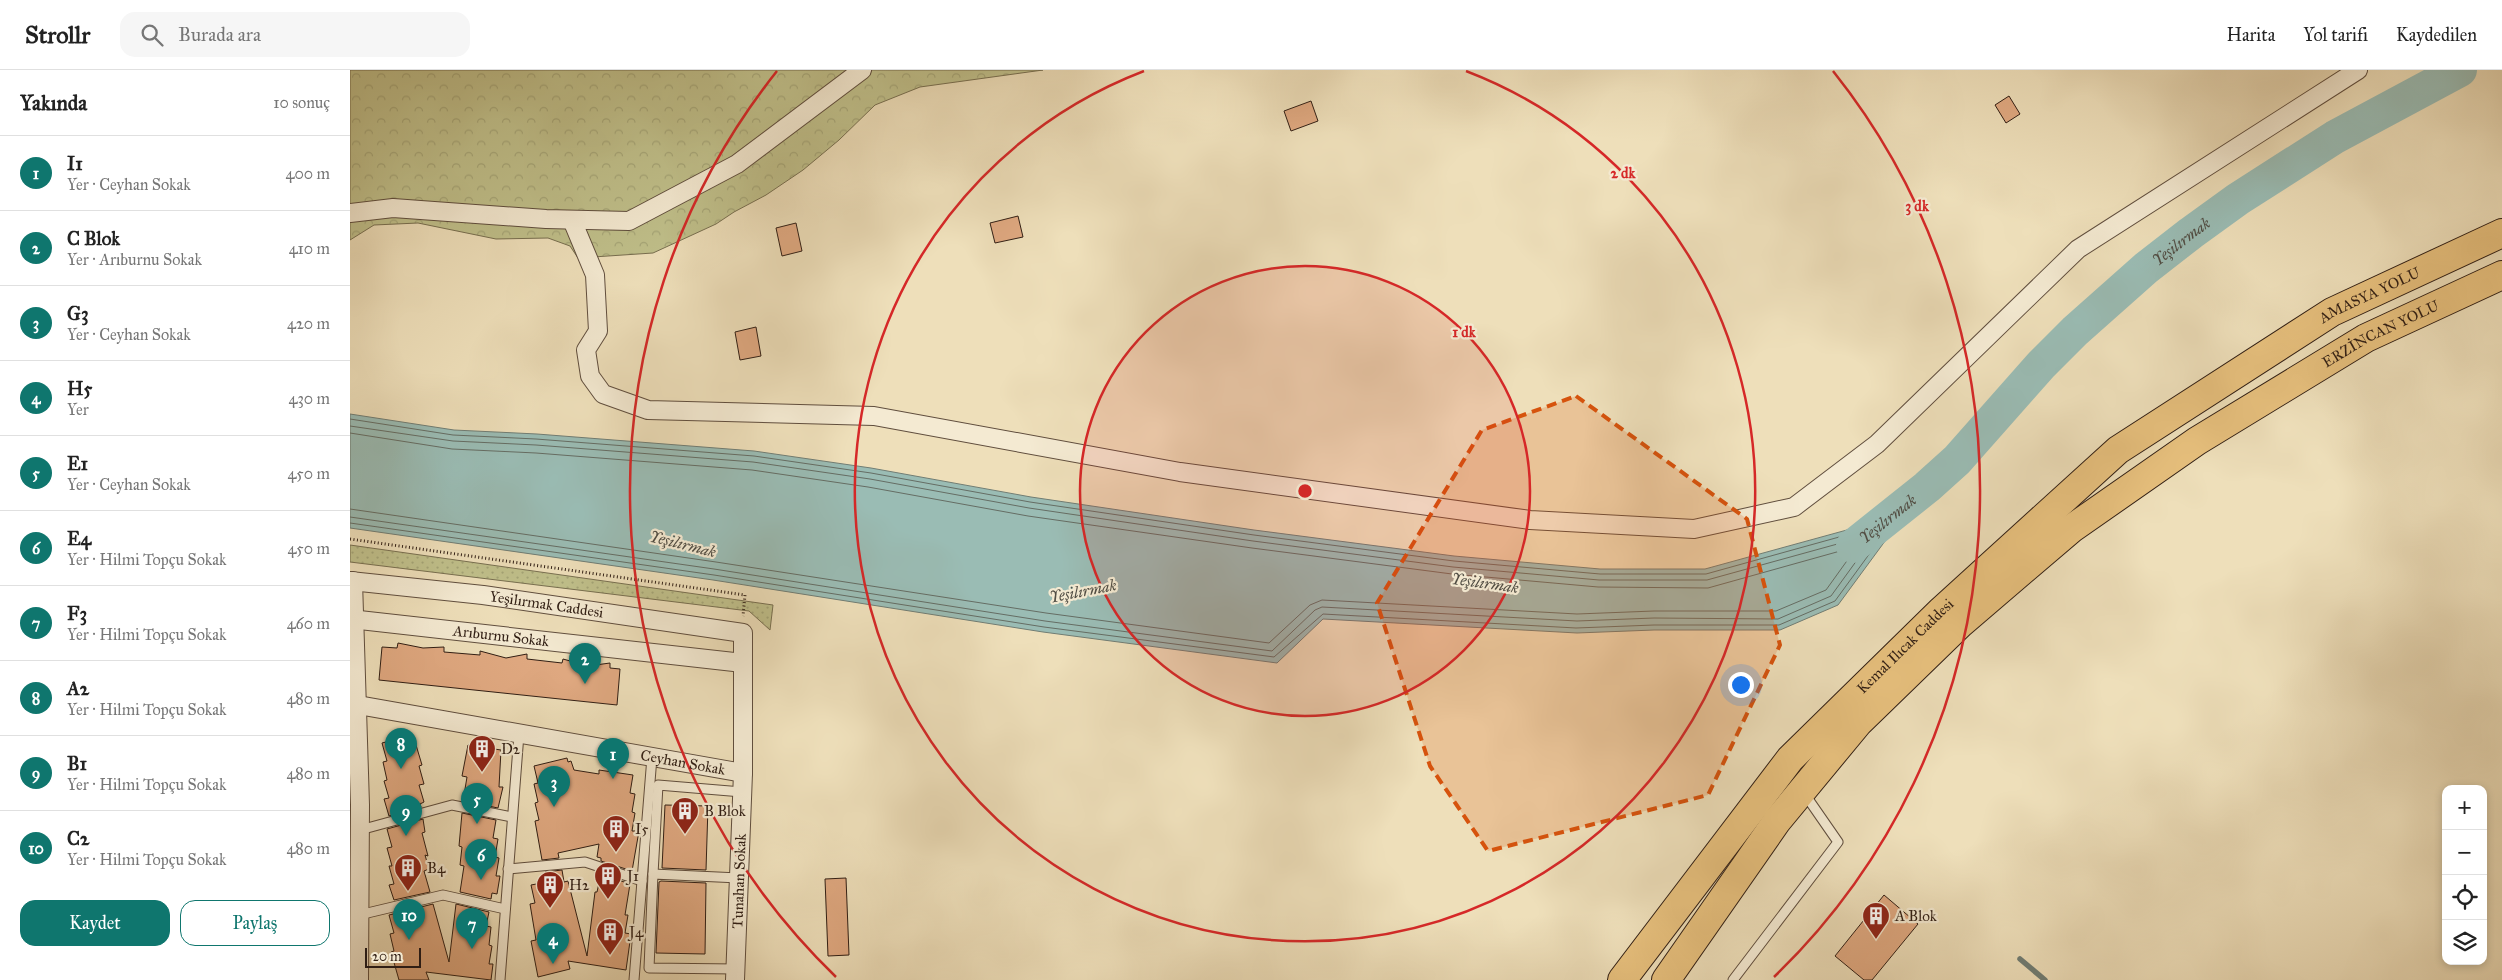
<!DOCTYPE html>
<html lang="tr">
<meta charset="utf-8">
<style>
:root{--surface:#fff;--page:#f6f6f6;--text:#222;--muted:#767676;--line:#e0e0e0;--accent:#0f766e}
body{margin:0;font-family:"IM FELL Great Primer",serif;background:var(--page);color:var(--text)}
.controls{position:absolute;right:15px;bottom:15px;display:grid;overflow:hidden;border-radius:10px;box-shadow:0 2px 8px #0003}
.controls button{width:45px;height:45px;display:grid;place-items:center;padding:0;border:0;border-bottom:1px solid var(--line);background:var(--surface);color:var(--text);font:25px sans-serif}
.scale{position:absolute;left:15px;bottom:12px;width:56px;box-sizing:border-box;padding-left:5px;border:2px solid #301e14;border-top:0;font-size:14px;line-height:18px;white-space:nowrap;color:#301e14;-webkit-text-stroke:4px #f4ead2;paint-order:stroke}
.you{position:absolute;left:1390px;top:614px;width:18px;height:18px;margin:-12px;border:4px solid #fff;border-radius:50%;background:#1a73e8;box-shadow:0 0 0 8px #1a73e833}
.badge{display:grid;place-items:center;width:32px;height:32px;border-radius:50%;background:var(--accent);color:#fff;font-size:16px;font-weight:700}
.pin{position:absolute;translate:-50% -41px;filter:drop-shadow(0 1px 2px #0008)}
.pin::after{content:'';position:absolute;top:26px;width:18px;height:15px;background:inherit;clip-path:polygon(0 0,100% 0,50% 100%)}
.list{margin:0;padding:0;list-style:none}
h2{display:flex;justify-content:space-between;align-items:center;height:65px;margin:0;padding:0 20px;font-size:21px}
h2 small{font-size:16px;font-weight:400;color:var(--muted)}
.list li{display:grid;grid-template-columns:32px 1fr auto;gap:15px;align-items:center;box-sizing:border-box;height:75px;padding:0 20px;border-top:1px solid var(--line)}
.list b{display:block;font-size:19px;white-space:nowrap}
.list p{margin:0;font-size:16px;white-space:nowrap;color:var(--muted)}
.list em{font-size:16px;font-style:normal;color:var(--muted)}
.actions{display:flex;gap:10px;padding:15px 20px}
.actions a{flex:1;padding:11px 0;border:1px solid var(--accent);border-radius:15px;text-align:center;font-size:18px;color:var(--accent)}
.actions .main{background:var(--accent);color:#fff}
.icon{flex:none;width:28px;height:28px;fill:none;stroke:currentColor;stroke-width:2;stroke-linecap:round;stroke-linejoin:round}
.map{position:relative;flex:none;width:2152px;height:910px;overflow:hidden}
header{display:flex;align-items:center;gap:30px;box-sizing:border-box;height:70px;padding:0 25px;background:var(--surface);border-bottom:1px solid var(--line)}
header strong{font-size:24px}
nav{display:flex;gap:28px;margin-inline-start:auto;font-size:18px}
.search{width:350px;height:45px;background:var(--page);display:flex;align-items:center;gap:12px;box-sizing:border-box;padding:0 18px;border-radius:15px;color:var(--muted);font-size:19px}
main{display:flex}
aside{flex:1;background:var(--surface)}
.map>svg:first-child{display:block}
.grass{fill:url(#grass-dots);stroke:#786f50}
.forest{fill:url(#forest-crowns);stroke:#786f50}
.water{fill:#9abcb4;stroke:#707d74}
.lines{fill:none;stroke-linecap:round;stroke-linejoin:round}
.shore{stroke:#656d64;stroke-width:1}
.stream{stroke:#707d74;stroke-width:5.5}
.river{stroke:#9abcb4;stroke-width:34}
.building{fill:#e0a981;stroke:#301e14}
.lane-casing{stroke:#604e3e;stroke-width:11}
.street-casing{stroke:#604e3e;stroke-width:20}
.highway-casing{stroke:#301e14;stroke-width:30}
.path{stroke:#301e14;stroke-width:3;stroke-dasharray:1 2.5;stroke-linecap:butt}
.lane{stroke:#f4ead2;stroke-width:9}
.street{stroke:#f4ead2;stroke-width:18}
.highway{stroke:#e7c07d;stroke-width:28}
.marked{fill:#d6530d;fill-opacity:0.2;stroke:#d6530d;stroke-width:4;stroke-dasharray:10 6;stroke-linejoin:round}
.ring{fill:none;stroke:#d62828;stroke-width:2.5}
.labels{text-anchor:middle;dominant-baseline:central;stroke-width:4.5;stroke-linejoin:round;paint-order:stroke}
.street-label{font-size:15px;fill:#301e14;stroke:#f4ead2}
.poi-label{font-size:15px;fill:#301e14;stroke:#f4ead2;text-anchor:start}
.water-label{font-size:16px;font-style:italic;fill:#504d44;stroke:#f4ead2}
.centre{fill:#d62828;stroke:#f4ead2;stroke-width:2.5}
.ring-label{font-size:15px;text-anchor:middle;font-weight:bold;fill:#d62828;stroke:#f4ead2;stroke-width:4.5;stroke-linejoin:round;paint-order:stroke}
</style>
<header>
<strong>Strollr</strong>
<div class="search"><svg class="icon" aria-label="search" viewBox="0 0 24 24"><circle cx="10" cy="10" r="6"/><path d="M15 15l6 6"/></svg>Burada ara</div>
<nav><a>Harita</a><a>Yol tarifi</a><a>Kaydedilen</a></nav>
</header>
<main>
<aside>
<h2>Yakında<small>10 sonuç</small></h2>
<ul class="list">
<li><span class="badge">1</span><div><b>I1</b><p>Yer · Ceyhan Sokak</p></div><em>400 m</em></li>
<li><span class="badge">2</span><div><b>C Blok</b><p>Yer · Arıburnu Sokak</p></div><em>410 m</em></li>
<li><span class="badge">3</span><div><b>G3</b><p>Yer · Ceyhan Sokak</p></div><em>420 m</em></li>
<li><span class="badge">4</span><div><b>H5</b><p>Yer</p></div><em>430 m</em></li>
<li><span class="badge">5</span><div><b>E1</b><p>Yer · Ceyhan Sokak</p></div><em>450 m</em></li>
<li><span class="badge">6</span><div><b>E4</b><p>Yer · Hilmi Topçu Sokak</p></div><em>450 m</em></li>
<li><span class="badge">7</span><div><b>F3</b><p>Yer · Hilmi Topçu Sokak</p></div><em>460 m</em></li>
<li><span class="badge">8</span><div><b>A2</b><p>Yer · Hilmi Topçu Sokak</p></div><em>480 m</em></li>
<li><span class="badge">9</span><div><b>B1</b><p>Yer · Hilmi Topçu Sokak</p></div><em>480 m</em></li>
<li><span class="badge">10</span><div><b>C2</b><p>Yer · Hilmi Topçu Sokak</p></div><em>480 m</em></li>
</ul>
<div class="actions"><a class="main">Kaydet</a><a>Paylaş</a></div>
</aside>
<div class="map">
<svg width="2152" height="910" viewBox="0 0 2152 910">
<defs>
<pattern id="grass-dots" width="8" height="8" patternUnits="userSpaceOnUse" patternTransform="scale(1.25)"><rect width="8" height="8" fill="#c0c08b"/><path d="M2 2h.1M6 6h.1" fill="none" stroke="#a5a577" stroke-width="1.8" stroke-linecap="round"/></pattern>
<pattern id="forest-crowns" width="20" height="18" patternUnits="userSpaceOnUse" patternTransform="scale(1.25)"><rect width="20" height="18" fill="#c0c08b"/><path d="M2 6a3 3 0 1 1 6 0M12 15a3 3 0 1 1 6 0" fill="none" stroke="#a5a577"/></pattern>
</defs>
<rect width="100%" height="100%" fill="#eedfba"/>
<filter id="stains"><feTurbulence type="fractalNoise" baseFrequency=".004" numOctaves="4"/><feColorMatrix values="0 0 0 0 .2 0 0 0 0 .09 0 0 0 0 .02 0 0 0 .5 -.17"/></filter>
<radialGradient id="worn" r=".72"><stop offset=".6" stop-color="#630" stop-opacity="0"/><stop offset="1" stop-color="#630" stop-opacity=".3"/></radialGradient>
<path class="grass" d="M0 475 423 535 420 560 399 541 0 492Z"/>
<path class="forest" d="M0 0H693L570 17 525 35 489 70 453 100 416 125 384 142 366 154 303 183 228 188 220 176 198 168 146 169 68 153 24 155 0 170Z"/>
<path class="water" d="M0 344 104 360 187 364 404 381 521 398 681 427 904 460 1104 486 1250 499H1355L1555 444 1488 535 1430 560H1304L1227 563 973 549 927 593 693 562 363 510 0 458Z"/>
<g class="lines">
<g class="shore">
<path d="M0 349 103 365 186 369 404 386 521 403 680 432 904 465 1104 491 1250 504H1356L1536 454 1539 457 1485 531 1429 555H1304L1226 558 973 544 924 587 694 557 364 505 0 453"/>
<path d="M0 356 103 371 186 375 403 392 520 409 679 438 903 471 1103 497 1249 510H1357L1520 465 1523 468 1481 526 1428 549 1304 548 1227 551 972 537 965 540 922 581 695 551 364 499 0 447"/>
<path d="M0 363 102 379 186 383 402 400 518 417 678 446 902 478 1102 504 1248 517 1358 518 1501 478 1504 481 1476 520 1426 541H1304L1227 544 972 530 960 535 919 573 696 543 366 492 0 439"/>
</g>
<path class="stream" d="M1670 889 1695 910"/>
<path class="river" id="s1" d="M1503 476 1577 417 1607 390 1691 295 1725 261 1796 198 1841 163 1888 129 1985 67 2110 0"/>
</g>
<g class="building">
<path d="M1659 26 1670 44 1656 53 1645 35Z"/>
<path d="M961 31 968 51 941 61 934 41Z"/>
<path d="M668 146 673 167 645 173 640 153Z"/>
<path d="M446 153 452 181 432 186 426 158Z"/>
<path d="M406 257 411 286 390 290 385 262Z"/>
<path d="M48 573 73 578 94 577V582L130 585V581L156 588 177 584V589L212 593 213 589 238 596 260 593V598L270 599 267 635 29 610 32 577 47 578Z"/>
<path d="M63 665 72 695 69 696 74 714 69 715 74 732 70 734 71 737 39 746 34 729 39 728 34 711 37 710 33 692 37 691 32 673Z"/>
<path d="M118 675 151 680 149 717H153L148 738 113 731 117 707 112 706Z"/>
<path d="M217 688 218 692 221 691 224 700 249 704V700L283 705 280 723 285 724 282 742 285 743 282 761H289L282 801 251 791V788L247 787 249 774 208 783 209 788 192 790 185 751 189 750 185 733 188 732 184 714 188 713 184 696Z"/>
<path d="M315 735 358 736 356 800 312 798Z"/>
<path d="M112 743 146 750 143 768 148 769 145 787 149 788 146 806H150L147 824 142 823 141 829 110 822 114 796 110 795 112 777 109 776Z"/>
<path d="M73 749 75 762 72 763 78 786 75 785 79 799 74 801 80 822 44 830 39 815 44 814 39 796H42L37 778 42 777 37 759Z"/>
<path d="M212 800 214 812 218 811 237 886 245 822H247L251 804 280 814 275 845H278L275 863 281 864 276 900 218 891 220 899 188 907 181 871 186 870 180 834 185 833 181 815 197 812 195 802Z"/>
<path d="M496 808 499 885 478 886 475 809Z"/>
<path d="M311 811 356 813 355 884 306 883 309 812Z"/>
<path d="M1534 825 1568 854 1522 910H1514L1485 886Z"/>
<path d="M83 834 99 892 106 834 139 842 136 856 141 857 139 875 142 876 139 894H143L141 910 76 902 79 910H49L41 882 44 881 40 864 44 863 39 845Z"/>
</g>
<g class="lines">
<defs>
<g id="lane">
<path d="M10 760 102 735 162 747"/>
<path d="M158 799 235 792 292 811"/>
<path d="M303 804 308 715 392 722"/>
<path d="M9 845 93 825 155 839"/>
<path d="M386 899 299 898 303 804 389 808"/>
<path d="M150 910 169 664"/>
<path d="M284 910 302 687"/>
<path d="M1383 910 1488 772 1454 723"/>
</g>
<g id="street">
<path d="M0 143 43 138 196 149 279 151 387 94 512 0"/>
<path d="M222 150 245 205 248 261 236 280 240 306 253 324 298 340 524 346 830 402 1180 450 1344 459 1444 437 1527 374 1728 179 2008 0"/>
<path id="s2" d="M0 511 133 525 393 563V703L385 910"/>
<path d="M3 511 10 735 9 910"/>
<path id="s3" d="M0 549 393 593"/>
<path id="s4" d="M8 635 393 703"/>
</g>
<g id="highway">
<path id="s5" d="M1272 910 1440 689 1592 540 1768 380 1982 242 2152 163"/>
<path id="s6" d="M1316 910 1427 751 1508 653 1611 553 1721 459 1847 371 2016 268 2152 205"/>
</g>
</defs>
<use href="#lane" class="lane-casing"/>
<use href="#street" class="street-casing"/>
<use href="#highway" class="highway-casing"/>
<path class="path" d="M0 469 395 525 393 546"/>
<use href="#lane" class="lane"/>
<use href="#street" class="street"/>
<use href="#highway" class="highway"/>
</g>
<path class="marked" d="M1226 326 1397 449 1430 575 1358 725 1138 781 1080 696 1027 533 1132 360Z"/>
<circle cx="955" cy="421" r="225" fill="#d62828" fill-opacity=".12"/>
<g class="ring">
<circle cx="955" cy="421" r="225"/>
<path d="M1116 1A450 450 0 1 1 794 1"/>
<path d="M486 907A675 675 0 0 1 427 1M1483 1A675 675 0 0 1 1424 907"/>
</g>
<defs>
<symbol id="building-pin" viewBox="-11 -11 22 30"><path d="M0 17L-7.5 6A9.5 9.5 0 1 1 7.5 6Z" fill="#8f2418" stroke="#f4ead2"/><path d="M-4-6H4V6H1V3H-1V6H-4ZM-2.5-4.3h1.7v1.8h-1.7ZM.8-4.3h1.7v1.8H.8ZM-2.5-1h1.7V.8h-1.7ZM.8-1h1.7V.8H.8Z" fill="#fff"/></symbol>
</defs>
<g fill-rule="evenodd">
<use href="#building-pin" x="116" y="663" width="32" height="43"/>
<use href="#building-pin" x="319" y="725" width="32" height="43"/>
<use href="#building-pin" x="250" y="743" width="32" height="43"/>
<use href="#building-pin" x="42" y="782" width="32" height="43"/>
<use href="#building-pin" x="242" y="790" width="32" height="43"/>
<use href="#building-pin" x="184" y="799" width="32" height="43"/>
<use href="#building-pin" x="1510" y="830" width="32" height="43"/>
<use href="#building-pin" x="244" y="846" width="32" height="43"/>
</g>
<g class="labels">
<g class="street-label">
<text stroke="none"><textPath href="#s5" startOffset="1024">AMASYA YOLU</textPath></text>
<text stroke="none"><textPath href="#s6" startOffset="976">ERZİNCAN YOLU</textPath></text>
<text stroke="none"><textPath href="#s2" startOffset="198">Yeşilırmak Caddesi</textPath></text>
<text stroke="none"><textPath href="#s3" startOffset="152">Arıburnu Sokak</textPath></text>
<text stroke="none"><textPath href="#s5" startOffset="439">Kemal Ilıcak Caddesi</textPath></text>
<text stroke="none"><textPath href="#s4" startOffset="330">Ceyhan Sokak</textPath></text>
<text transform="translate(389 811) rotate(-88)">Tunahan Sokak</text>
</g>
<g class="poi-label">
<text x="151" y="679">D2</text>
<text x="354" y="741">B Blok</text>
<text x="285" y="759">I5</text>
<text x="77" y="798">B4</text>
<text x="277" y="806">J1</text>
<text x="219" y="815">H2</text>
<text x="1545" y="846">A Blok</text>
<text x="279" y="862">J4</text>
</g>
<g class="water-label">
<text stroke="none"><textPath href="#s1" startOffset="449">Yeşilırmak</textPath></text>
<text stroke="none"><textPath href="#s1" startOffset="44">Yeşilırmak</textPath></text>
<text transform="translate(333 474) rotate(14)">Yeşilırmak</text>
<text transform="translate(1135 513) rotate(8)">Yeşilırmak</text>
<text transform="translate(733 521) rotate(-11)">Yeşilırmak</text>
</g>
</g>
<circle cx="955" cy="421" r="8" class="centre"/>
<g class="ring-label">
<text x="1273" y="108">2 dk</text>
<text x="1567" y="141">3 dk</text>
<text x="1114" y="267">1 dk</text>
</g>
<rect width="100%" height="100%" filter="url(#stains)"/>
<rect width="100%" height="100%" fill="url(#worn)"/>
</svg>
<div class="controls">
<button>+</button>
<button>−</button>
<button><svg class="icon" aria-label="locate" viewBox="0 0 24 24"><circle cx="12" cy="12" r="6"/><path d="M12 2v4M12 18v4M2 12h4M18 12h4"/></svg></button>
<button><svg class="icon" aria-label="layers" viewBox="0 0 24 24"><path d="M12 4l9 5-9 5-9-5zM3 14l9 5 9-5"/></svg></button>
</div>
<div class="scale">20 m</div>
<div class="you"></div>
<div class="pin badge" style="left:263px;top:709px">1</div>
<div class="pin badge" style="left:235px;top:614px">2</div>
<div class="pin badge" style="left:204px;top:737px">3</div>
<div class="pin badge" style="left:203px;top:894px">4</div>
<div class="pin badge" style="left:127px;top:754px">5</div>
<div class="pin badge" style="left:131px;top:810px">6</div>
<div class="pin badge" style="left:122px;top:879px">7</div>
<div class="pin badge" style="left:51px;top:699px">8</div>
<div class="pin badge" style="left:56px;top:766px">9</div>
<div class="pin badge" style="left:59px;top:870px">10</div>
</div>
</main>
